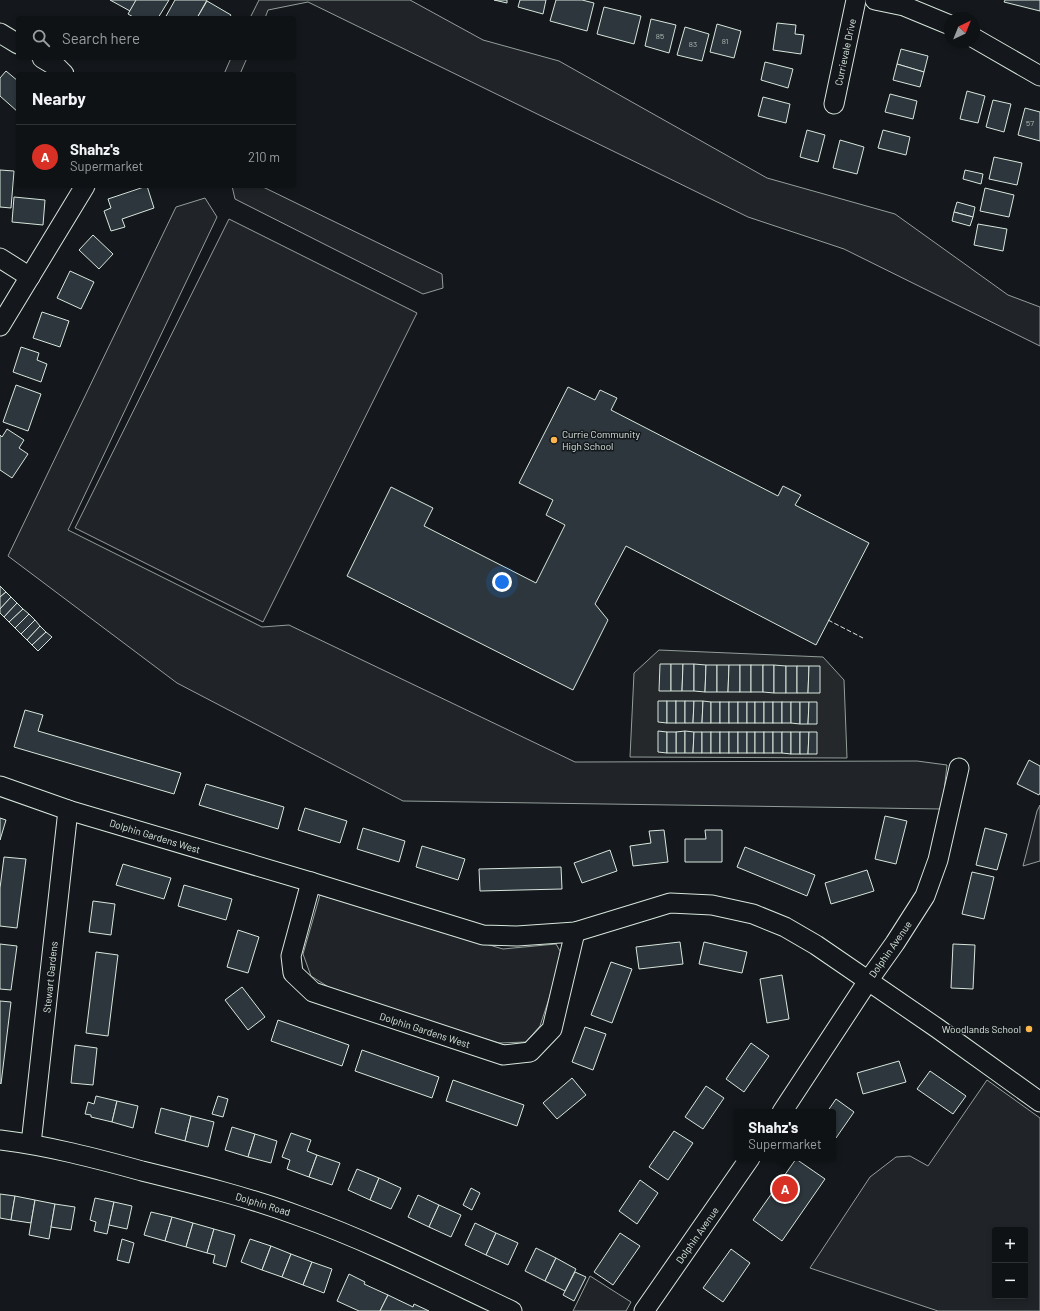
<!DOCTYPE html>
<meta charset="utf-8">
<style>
:root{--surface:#0f1215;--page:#181b1e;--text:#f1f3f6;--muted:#9b9ea0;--line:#2f3234;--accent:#d93025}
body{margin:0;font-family:Barlow,sans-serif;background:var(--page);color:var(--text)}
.controls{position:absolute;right:12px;bottom:12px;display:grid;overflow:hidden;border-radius:4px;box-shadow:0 2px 6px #0003}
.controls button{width:36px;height:36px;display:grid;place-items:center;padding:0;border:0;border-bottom:1px solid var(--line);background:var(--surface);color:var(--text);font:20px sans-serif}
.compass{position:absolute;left:944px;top:12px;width:36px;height:36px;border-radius:50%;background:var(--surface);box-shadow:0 2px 6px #0003;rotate:43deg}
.you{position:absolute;left:502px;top:582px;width:14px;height:14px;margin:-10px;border:3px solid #fff;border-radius:50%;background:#1a73e8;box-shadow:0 0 0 6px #1a73e833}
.badge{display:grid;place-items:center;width:26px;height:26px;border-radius:50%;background:var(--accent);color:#fff;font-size:13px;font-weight:700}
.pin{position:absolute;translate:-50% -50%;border:2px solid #fff;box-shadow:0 1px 4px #0006}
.popup{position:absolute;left:734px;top:1109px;width:102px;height:52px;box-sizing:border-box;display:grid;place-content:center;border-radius:4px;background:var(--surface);filter:drop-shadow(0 1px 3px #0005);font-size:13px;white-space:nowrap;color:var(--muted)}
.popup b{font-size:15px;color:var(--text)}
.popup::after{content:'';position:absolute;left:50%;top:100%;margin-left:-8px;border:8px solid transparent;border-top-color:var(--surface)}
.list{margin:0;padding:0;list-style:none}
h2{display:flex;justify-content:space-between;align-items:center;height:52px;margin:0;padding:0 16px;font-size:17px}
h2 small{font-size:13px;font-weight:400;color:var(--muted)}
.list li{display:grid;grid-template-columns:26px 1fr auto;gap:12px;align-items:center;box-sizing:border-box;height:64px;padding:0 16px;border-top:1px solid var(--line)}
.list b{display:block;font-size:15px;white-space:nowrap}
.list p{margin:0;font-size:13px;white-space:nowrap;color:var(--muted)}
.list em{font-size:13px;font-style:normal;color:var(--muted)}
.icon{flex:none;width:22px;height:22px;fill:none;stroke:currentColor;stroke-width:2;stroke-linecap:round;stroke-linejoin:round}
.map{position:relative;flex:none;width:1040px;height:1311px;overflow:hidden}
.search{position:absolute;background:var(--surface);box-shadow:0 2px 6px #0003;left:16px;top:16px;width:280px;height:44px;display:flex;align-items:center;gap:10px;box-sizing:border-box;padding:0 14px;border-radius:4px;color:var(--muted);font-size:15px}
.panel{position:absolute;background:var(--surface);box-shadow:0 2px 6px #0003;left:16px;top:72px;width:280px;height:116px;border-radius:4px}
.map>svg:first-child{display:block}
.green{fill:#202428;stroke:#939e99;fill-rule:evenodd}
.parking{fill:#24282b;stroke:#939e99}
.building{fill:#2c363c;stroke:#d8e6dc}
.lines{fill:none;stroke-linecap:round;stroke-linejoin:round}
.street-casing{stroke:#d8e6dc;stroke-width:21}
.street{stroke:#14181c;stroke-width:19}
.fence{stroke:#d8e6dc;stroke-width:1;stroke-dasharray:5 2;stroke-linecap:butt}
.poi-dot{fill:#ffb74d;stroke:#14181c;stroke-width:1.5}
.labels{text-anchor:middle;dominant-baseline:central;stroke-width:3;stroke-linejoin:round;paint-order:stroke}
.number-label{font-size:8px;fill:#adbab4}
.street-label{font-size:10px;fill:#d8e6dc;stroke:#14181c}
.poi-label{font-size:10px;fill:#d8e6dc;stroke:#14181c;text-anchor:start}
</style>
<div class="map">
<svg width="1040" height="1311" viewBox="0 0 1040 1311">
<rect width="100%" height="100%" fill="#14181c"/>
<g class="green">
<path d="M259 0H410L483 40 559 61 767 178 895 214 1008 295 1040 307V346L844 249 748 217 308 2 268 10 265 18H250Z"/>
<path d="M231 58H247L240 74H224Z"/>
<path d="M232 186H261L442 274 443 288 423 294 235 199Z"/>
<path d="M205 198 217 217 68 530 262 627 289 625 575 762 917 761 947 765 942 809 403 801 177 683 8 556 176 207Z"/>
<path d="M229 219 417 313 263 622 75 528Z"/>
<path d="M1040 805V861L1023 866 1037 811Z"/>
<path d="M320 895 503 949 556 944 563 956 540 1026 526 1042 499 1043 338 993 311 976 303 954Z"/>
<path d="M987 1080 1040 1118V1311H938L810 1268 870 1177 896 1157 910 1156 928 1166ZM995 1230H1025V1296H995Z"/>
<path d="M590 1276 631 1302 626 1311H573Z"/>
</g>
<path class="parking" d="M659 650 823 657 844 680 847 758 630 757 634 673Z"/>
<g class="building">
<path d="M110 0H137L130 11Z"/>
<path d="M136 0H169L158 18H135L128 14Z"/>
<path d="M175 0H207L197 18H165Z"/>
<path d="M494 0H507V3Z"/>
<path d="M520 0H546L543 14 518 7Z"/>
<path d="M556 0H582L594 3 587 31 550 21Z"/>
<path d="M1005 0H1040V11L1004 2Z"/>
<path d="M207 1 231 15 229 18H197Z"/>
<path d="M604 7 641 16 634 44 597 34Z"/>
<path d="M651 19 676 25 669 53 645 46Z"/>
<path d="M777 23 796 25 795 34 804 35 801 54 773 50Z"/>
<path d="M717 24 741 31 734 58 710 52Z"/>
<path d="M685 27 709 34 702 61 677 55Z"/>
<path d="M901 49 928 56 924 72 897 64Z"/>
<path d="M765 62 793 69 788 88 761 80Z"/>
<path d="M897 64 924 72 920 87 893 80Z"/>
<path d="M6 71 18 81V112L0 96V78Z"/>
<path d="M967 91 985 96 978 123 960 119Z"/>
<path d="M890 94 917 101 913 119 885 112Z"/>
<path d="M763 97 790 104 786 123 758 116Z"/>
<path d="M993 100 1011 104 1004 132 986 127Z"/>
<path d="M1025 108 1040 112V141L1018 135Z"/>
<path d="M807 130 825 135 818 162 800 157Z"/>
<path d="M883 130 910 137 906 155 878 148Z"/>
<path d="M840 140 864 147 857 174 833 168Z"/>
<path d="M994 157 1022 163 1017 185 989 179Z"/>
<path d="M0 170 14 171 11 208 0 207Z"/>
<path d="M965 170 983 174 981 184 963 179Z"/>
<path d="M147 186 154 208 122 219 125 227 111 231 104 211 111 208 108 199Z"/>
<path d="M985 188 1014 195 1009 217 980 211Z"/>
<path d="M14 197 45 200 43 225 12 222Z"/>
<path d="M957 202 975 207 973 217 954 212Z"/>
<path d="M954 212 973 217 970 226 952 221Z"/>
<path d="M978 224 1007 229 1003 251 974 245Z"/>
<path d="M93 235 113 254 99 269 79 250Z"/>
<path d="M70 271 94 282 81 309 57 298Z"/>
<path d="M42 312 69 321 60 347 33 338Z"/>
<path d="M21 347 39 353 37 360 47 364 41 382 13 372Z"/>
<path d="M16 385 41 394 28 431 3 422Z"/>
<path d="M568 387 595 400 600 390 617 398 611 410 778 496 783 486 801 495 795 505 869 543 816 645 626 546 595 604 608 620 573 690 347 576 391 487 433 508 424 526 536 583 565 525 546 515 553 500 519 483Z"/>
<path d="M7 429 24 440 19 448 28 454 12 478 0 470V435L2 437Z"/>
<path d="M0 586 6 592 0 597Z"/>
<path d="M6 592 11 597 0 609V597Z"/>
<path d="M11 597 17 603 4 617 0 613V609Z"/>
<path d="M17 603 23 609 9 622 4 617Z"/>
<path d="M23 609 29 614 15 628 9 622Z"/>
<path d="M29 614 35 620 21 634 15 628Z"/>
<path d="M35 620 40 626 27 640 21 634Z"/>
<path d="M40 626 46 632 32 645 27 640Z"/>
<path d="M46 632 52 637 38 651 32 645Z"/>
<path d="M660 664H671V691H659Z"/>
<path d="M671 664H683L682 691H671Z"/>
<path d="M683 664H694V691H682Z"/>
<path d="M694 664 706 665 705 692 694 691Z"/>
<path d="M706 665H717V692H705Z"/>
<path d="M717 665H729L728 692H717Z"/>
<path d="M729 665H740V692H728Z"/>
<rect x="740" y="665" width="11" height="27"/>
<rect x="751" y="665" width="12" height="27"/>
<path d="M763 665H774V693L763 692Z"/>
<path d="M774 665 786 666V693H774Z"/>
<rect x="786" y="666" width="11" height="27"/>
<path d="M797 666H809L808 693H797Z"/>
<path d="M809 666H820V693H808Z"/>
<path d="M658 701H667V723L658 722Z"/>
<rect x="667" y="701" width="9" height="22"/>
<rect x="676" y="701" width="9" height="22"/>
<path d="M685 701H694L693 723H685Z"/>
<path d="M694 701H703L702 723H693Z"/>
<path d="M703 701 711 702V723H702Z"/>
<rect x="711" y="702" width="9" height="21"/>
<rect x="720" y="702" width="9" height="21"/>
<rect x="729" y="702" width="9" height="21"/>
<rect x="738" y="702" width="9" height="21"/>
<rect x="747" y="702" width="8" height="21"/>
<rect x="755" y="702" width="9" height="21"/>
<rect x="764" y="702" width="9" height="21"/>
<rect x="773" y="702" width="9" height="21"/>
<rect x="782" y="702" width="9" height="21"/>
<path d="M791 702H800V724L791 723Z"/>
<path d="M800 702H809L808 724H800Z"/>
<path d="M809 702H817V724H808Z"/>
<path d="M25 710 43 715 38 731 181 773 174 794 14 747Z"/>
<path d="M658 731 667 732V753L658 752Z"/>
<path d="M685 731V753H676V732Z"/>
<path d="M685 731 694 732 693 753H685Z"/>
<rect x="667" y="732" width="9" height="21"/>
<path d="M694 732H702V753H693Z"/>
<rect x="702" y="732" width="9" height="21"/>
<rect x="711" y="732" width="9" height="21"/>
<rect x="720" y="732" width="9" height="21"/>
<rect x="729" y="732" width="9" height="21"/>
<rect x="738" y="732" width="9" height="21"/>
<rect x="747" y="732" width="8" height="21"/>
<rect x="755" y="732" width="9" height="21"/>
<rect x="764" y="732" width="9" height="21"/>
<rect x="773" y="732" width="9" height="21"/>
<path d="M782 732H791V754L782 753Z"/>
<rect x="791" y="732" width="9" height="22"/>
<path d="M800 732H809L808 754H800Z"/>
<path d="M809 732H817V754H808Z"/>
<path d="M1029 760 1040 766V793L1039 795 1017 784Z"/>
<path d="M206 784 284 807 278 829 199 805Z"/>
<path d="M305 808 347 821 340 843 298 830Z"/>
<path d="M885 816 907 821 896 864 875 859Z"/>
<path d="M0 818 6 820 0 840Z"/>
<path d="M363 828 405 841 399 862 357 849Z"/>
<path d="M985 828 1007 834 997 870 976 865Z"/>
<path d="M664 830 668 862 633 866 630 846 651 843 649 831Z"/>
<path d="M705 830H722V862H685V839H706Z"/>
<path d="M422 846 465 859 458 880 416 867Z"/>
<path d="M745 847 815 875 807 896 737 867Z"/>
<path d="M610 850 617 871 582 883 574 863Z"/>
<path d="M4 857 26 859 17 928 0 926V888Z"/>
<path d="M123 864 171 878 164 899 116 885Z"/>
<path d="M561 867 562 889 480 891 479 869Z"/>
<path d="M867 870 874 891 831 904 825 883Z"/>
<path d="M972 872 994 877 984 919 962 914Z"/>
<path d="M184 885 232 899 226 920 178 906Z"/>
<path d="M93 901 115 904 111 935 89 932Z"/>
<path d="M238 930 259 937 248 973 227 967Z"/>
<path d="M680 942 683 964 639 969 636 947Z"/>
<path d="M704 942 747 952 742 973 699 964Z"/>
<path d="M0 944 17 946 11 990 0 989Z"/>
<path d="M953 944 975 945 973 989 951 988Z"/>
<path d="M96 952 118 955 108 1036 86 1033Z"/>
<path d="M611 962 632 969 612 1023 591 1015Z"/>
<path d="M782 975 789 1019 767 1023 760 979Z"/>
<path d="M242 987 265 1017 248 1030 225 1000Z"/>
<path d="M0 1001 11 1002 1 1084 0 1083Z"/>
<path d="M278 1020 349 1045 342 1066 271 1041Z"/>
<path d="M585 1027 606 1034 593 1070 572 1062Z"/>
<path d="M751 1043 769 1056 744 1092 726 1079Z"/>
<path d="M75 1045 97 1048 93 1085 71 1083Z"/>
<path d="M362 1050 439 1077 432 1098 355 1071Z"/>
<path d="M899 1061 906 1082 863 1094 857 1073Z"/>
<path d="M930 1071 966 1096 953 1114 917 1089Z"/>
<path d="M572 1078 586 1095 557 1119 543 1103Z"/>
<path d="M453 1080 524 1105 517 1126 446 1101Z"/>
<path d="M706 1086 724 1098 703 1129 685 1117Z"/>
<path d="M96 1096 117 1101 112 1122 91 1117V1115L85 1114 88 1102 94 1104Z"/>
<path d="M218 1096 228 1099 223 1117 212 1114Z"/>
<path d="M836 1099 854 1112 836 1138 833 1136V1112H827Z"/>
<path d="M117 1101 138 1106 133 1128 112 1122Z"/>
<path d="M161 1108 191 1116 185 1141 155 1133Z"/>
<path d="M191 1116 214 1122 208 1147 185 1141Z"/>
<path d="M232 1127 255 1134 248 1157 225 1150Z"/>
<path d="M674 1131 693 1143 668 1180 649 1167Z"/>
<path d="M291 1133 311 1140 307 1151 317 1155 309 1177 287 1169 290 1160 282 1157Z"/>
<path d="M255 1134 277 1141 271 1163 248 1157Z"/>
<path d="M317 1155 340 1163 332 1185 309 1177Z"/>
<path d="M796 1159 825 1179 782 1241 753 1220Z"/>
<path d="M357 1169 379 1178 370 1200 348 1190Z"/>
<path d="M379 1178 401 1188 391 1209 370 1200Z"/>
<path d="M640 1180 658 1193 637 1224 619 1211Z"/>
<path d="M471 1188 480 1193 472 1210 463 1205Z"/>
<path d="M0 1194 15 1196 11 1220 0 1218Z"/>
<path d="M418 1195 439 1205 429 1227 408 1217Z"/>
<path d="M15 1196 35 1200 31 1223 11 1220Z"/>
<path d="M95 1198 114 1202 107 1234 94 1231 96 1222 90 1220Z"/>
<path d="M35 1200 55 1204 49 1239 29 1235Z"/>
<path d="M114 1202 132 1206 127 1229 109 1225Z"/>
<path d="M55 1204 75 1207 71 1230 51 1227Z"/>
<path d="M439 1205 461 1215 451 1237 429 1227Z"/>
<path d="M151 1212 172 1217 165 1241 144 1235Z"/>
<path d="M172 1217 193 1223 186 1247 165 1241Z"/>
<path d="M193 1223 214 1229 207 1253 186 1247Z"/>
<path d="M475 1223 496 1233 486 1255 465 1245Z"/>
<path d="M214 1229 235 1235 226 1267 213 1263 215 1255 207 1253Z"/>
<path d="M496 1233 518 1243 508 1265 486 1255Z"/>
<path d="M620 1233 640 1246 613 1285 594 1272Z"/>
<path d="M122 1239 134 1243 129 1263 117 1260Z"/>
<path d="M250 1239 271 1246 262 1270 241 1262Z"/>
<path d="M271 1246 291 1254 282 1277 262 1270Z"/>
<path d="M536 1248 556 1258 545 1281 525 1271Z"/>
<path d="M731 1249 750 1263 723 1302 703 1288Z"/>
<path d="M291 1254 312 1262 303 1285 282 1277Z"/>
<path d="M556 1258 576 1269 565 1291 545 1281Z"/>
<path d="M312 1262 332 1269 324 1293 303 1285Z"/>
<path d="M575 1272 586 1277 574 1301 563 1295Z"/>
<path d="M349 1274 365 1282 364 1284 388 1295 380 1311H359L337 1301Z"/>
<path d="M388 1295 413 1307 414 1304 429 1311H380Z"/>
</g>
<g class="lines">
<defs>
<g id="street">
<path d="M875 0 904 6 950 25"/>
<path d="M0 33 18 44"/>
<path d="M974 38 1040 76"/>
<path d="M42 58 57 67 64 74"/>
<path d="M834 104 856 0"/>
<path d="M0 258 30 277"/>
<path d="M0 326 85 186"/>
<path d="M0 786 68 810 311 882 483 935 517 936 575 932 670 903 712 905 753 914 785 927 816 945 937 1028 1040 1102"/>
<path d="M311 882 291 956 293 973 313 992 503 1055 530 1052 552 1029 575 932"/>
<path d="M782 1112 868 981 895 943 925 896 938 860 959 768"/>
<path d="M0 1140C49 1146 95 1158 142 1171 195 1184 248 1197 299 1216 372 1242 442 1278 512 1311"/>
<path d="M31 1144 68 810"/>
<path d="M644 1311 750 1158"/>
</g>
</defs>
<use href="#street" class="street-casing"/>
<use href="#street" class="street"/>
<path class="fence" d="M828 620 863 638"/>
</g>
<g class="poi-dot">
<circle cx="554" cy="440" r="4"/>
<circle cx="1029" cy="1029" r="4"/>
</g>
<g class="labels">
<g class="number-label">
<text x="660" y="36">85</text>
<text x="725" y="41">81</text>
<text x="693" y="44">83</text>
<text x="1030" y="123">57</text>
</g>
<g class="street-label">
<text transform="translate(845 52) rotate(-78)">Currievale Drive</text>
<text transform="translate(155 836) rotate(17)">Dolphin Gardens West</text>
<text transform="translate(890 949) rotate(-55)">Dolphin Avenue</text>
<text transform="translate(50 977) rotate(-84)">Stewart Gardens</text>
<text transform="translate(425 1030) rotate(18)">Dolphin Gardens West</text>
<text transform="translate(263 1204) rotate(17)">Dolphin Road</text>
<text transform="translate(697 1235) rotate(-55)">Dolphin Avenue</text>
</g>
<g class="poi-label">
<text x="562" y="434">Currie Community<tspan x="562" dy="12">High School</tspan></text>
<text x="1021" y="1029" text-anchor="end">Woodlands School</text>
</g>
</g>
</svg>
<div class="controls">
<button>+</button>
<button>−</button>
</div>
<svg class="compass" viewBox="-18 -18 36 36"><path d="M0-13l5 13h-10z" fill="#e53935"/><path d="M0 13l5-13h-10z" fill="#9b9ea0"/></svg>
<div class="you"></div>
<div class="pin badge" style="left:785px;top:1189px">A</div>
<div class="popup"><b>Shahz's</b>Supermarket</div>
<div class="search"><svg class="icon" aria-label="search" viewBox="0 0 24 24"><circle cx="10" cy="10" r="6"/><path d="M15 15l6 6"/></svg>Search here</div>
<section class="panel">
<h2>Nearby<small></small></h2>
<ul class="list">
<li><span class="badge">A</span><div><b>Shahz's</b><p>Supermarket</p></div><em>210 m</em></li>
</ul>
</section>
</div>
